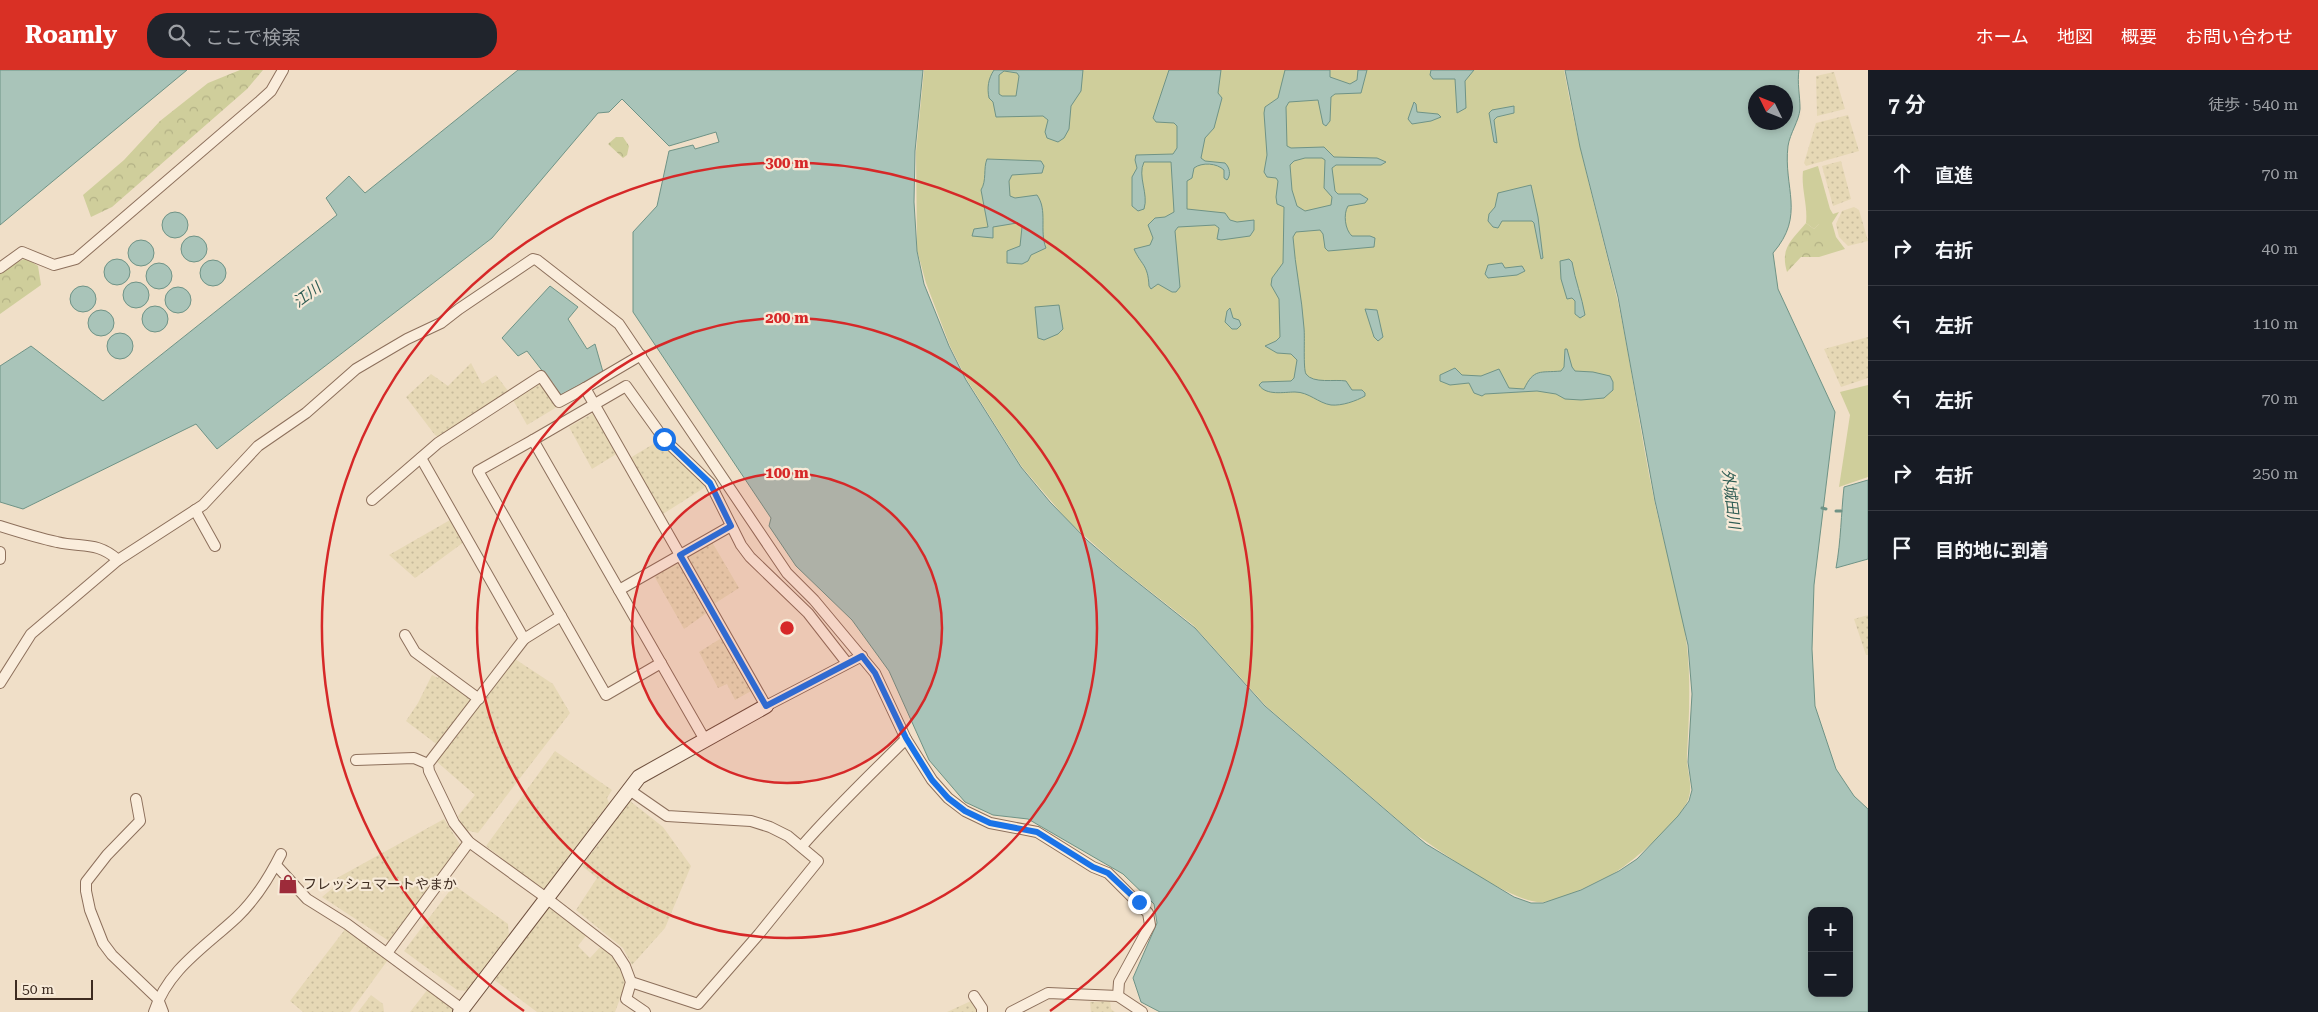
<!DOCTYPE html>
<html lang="ja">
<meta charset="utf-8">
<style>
:root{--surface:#171b24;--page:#20242c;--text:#f1f3f6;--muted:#9ea1a6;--line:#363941;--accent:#d93025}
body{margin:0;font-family:"Roboto Serif","Noto Sans JP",serif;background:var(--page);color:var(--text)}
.controls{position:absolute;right:15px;bottom:15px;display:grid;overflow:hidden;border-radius:10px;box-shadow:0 2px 8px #0003}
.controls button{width:45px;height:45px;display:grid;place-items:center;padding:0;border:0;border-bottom:1px solid var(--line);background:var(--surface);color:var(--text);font:25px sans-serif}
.compass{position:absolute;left:1748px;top:15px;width:45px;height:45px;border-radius:50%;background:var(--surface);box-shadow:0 2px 8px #0003;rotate:313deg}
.scale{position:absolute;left:15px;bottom:12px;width:78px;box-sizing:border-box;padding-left:5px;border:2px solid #3d2b20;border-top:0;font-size:14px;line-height:18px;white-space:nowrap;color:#3d2b20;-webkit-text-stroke:4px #f7ead8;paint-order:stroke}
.stop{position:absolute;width:15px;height:15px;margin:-11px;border:4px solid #1a73e8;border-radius:50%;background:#fff}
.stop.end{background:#1a73e8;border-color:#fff;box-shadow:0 1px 5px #0008}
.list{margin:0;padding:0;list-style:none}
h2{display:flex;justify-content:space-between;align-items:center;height:65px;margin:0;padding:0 20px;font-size:21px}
h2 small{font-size:16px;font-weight:400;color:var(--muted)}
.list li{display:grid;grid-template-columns:32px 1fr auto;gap:15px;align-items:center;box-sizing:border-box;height:75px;padding:0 20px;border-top:1px solid var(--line)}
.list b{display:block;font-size:19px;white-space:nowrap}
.list em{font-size:16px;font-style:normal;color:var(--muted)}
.icon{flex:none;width:28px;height:28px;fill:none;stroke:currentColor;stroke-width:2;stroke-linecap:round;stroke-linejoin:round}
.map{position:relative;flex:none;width:1868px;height:942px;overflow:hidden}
header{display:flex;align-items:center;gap:30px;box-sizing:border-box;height:70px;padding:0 25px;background:var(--accent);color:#fff}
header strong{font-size:24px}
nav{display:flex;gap:28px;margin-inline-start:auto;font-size:18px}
.search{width:350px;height:45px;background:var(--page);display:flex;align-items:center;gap:12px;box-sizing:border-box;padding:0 18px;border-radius:20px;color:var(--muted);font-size:19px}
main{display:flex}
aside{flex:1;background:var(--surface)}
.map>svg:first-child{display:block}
.farmland{fill:url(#farmland-dots)}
.green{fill:#cfce9b}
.forest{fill:url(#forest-crowns)}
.water{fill:#a9c4b9;stroke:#6f9386;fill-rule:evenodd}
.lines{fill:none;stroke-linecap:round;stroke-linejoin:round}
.stream{stroke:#6f9386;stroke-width:3}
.street-casing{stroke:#8d705c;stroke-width:12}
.secondary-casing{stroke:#6f513f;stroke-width:16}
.street{stroke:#faeddc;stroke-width:10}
.secondary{stroke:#faeddc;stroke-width:14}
.route{stroke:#1a73e8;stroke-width:6}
.ring{fill:none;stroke:#d62828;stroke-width:2.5}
.labels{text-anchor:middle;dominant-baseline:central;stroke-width:4.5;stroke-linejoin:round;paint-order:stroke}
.poi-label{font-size:14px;fill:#3d2b20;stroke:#f7ead8;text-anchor:start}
.water-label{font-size:15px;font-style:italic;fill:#2f5d54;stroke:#f7ead8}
.centre{fill:#d62828;stroke:#f7ead8;stroke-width:2.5}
.ring-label{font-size:15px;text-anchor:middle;font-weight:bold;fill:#d62828;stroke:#f7ead8;stroke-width:4.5;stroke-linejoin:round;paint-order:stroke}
</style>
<header>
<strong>Roamly</strong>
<div class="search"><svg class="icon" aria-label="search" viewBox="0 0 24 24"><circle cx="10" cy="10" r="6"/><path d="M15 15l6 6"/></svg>ここで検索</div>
<nav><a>ホーム</a><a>地図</a><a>概要</a><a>お問い合わせ</a></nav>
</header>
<main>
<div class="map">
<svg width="1868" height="942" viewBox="0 0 1868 942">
<defs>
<pattern id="farmland-dots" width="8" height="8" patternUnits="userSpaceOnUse" patternTransform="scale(1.25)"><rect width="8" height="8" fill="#e6d8b5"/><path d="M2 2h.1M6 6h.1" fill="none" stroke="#c6ba9b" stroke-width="1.8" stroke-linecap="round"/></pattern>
<pattern id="forest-crowns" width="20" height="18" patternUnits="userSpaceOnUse" patternTransform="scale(1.25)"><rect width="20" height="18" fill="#cfce9b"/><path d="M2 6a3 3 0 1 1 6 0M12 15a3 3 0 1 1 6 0" fill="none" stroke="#b3b185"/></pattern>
</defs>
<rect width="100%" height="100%" fill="#f0dfc8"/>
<g class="farmland">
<path d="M1834 2 1845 39 1817 46 1816 6Z"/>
<path d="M1848 45 1859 81 1806 96 1804 93 1816 53Z"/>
<path d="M1841 91 1851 129 1833 136 1822 96Z"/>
<path d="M1854 137 1859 140 1868 171 1848 176 1839 167 1836 154 1842 141Z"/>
<path d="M1868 267V308L1841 317 1824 279Z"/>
<path d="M471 293 482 314 496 305 508 321 440 368 435 365 406 327 431 304 448 316Z"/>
<path d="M539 311 557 337 527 355 513 330Z"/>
<path d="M595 342 618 383 592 399 569 357Z"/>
<path d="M660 370 707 416 663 444 630 388Z"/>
<path d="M450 450 464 472 415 508 389 485Z"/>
<path d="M712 472 739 518 714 534 686 486Z"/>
<path d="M678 489 708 542 684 559 653 504Z"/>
<path d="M1868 545V585H1866L1854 549Z"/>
<path d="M723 567 753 620 735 630 727 614 718 618 699 582Z"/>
<path d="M515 589 553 614 570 643 478 763 465 760 458 746 475 725 436 691Z"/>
<path d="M432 605 438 608 439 605 470 628 471 631 439 676 406 651 418 633Z"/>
<path d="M555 681 612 720 607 728 609 733 543 820 486 776Z"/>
<path d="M630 731 663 757 691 796 665 858 632 895 623 878 576 840 597 808 582 796Z"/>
<path d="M444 749 461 776 389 871 322 827 334 817 337 808Z"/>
<path d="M454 815 508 854 509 866 467 921 457 920 404 881Z"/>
<path d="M548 836 588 863 578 876 590 888 602 875 617 888 624 901 626 913 615 942H537L493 909Z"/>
<path d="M346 858 390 887 350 942H303L290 931Z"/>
<path d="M428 919 455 938 452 942H410Z"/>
<path d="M371 925 383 934 384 942H358Z"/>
<path d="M971 931 976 934 978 942H947Z"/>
<path d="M1110 931 1111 939 1115 942H1091L1090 932Z"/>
</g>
<g class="green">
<path d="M924 0H1564C1578 78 1600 154 1618 232 1632 297 1640 363 1654 429 1664 478 1682 527 1687 577 1691 613 1689 648 1687 685 1686 699 1693 713 1689 727 1683 749 1629 796 1609 806 1589 815 1566 829 1544 832 1515 836 1438 779 1412 762L1266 636 1193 555 1118 496 1068 451 1022 397 967 310 950 276 926 213 917 180 916 82Z"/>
<path d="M1818 96 1830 139 1833 144 1839 142 1832 153 1836 167 1845 179 1819 187H1812L1819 154 1814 159 1806 153C1808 135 1801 119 1803 101Z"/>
<path d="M1868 315V407L1839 417 1850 345 1840 322Z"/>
</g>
<g class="forest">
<path d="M240 0H263L247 19 112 137 91 147 83 125 124 90 160 51 208 13Z"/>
<path d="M616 67H623L629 76 627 85 623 88 608 74Z"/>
<path d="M1806 153 1814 159 1819 154 1826 164 1828 176 1812 187H1801L1787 202C1780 178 1791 171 1806 153Z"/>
<path d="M26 188 38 196 41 215 0 244V204L11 195Z"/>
</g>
<g class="water">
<path d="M0 0H187L0 155Z"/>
<path d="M518 0H923L915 81 914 132 917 181 924 214 949 276 966 310 1021 397 1050 432 1087 470 1117 496 1195 558 1265 636 1409 760 1426 774 1514 827 1531 833H1543L1581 820 1619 801 1637 789 1678 746 1689 731 1692 720 1688 692 1692 624 1688 575 1655 431 1618 227 1580 77 1565 0H1799C1797 13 1800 25 1800 39 1799 51 1790 63 1788 76 1783 118 1806 145 1773 183L1778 219 1835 342 1814 515 1812 579 1815 636 1836 699 1854 726 1868 739V942H1160L1141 932 1133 908 1157 853 1154 834 1123 804 1028 749 993 745 965 732 929 690 889 601 852 550 796 496 769 456 771 448 633 242V162L657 136 669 81 693 75 695 79 719 72 716 62 669 76 622 29 609 42 598 43 492 168 217 379 196 354 23 439 0 432V296L31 276 103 331 337 145 326 128 349 106 365 123ZM1786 22V52H1756V22ZM1812 841H1849V923H1812Z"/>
<path d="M994 0H1083L1081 21 1071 36 1069 59 1064 68 1058 72 1047 68 1045 62 1048 50 1043 46 996 47 993 32 989 28C987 18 988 9 994 0ZM1004 1 1017 3 1019 6 1016 26H1002L999 24V5Z"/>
<path d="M1169 0H1221L1218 23 1222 28 1214 58 1205 68 1201 88 1205 91 1225 93C1230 98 1231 105 1227 110L1224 108V100C1217 93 1202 92 1194 98L1192 108 1187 111V139L1225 143 1230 150 1237 152 1254 150V160L1250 166 1221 170 1217 169 1219 158 1215 155 1178 157 1175 161 1180 217 1176 222H1172L1158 214 1151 219 1149 216C1148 194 1141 195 1134 179L1150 175 1153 168 1148 155 1155 148 1165 147 1174 142 1171 92H1144C1137 106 1149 124 1144 139L1138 141 1132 136V107L1137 98 1135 90 1136 85 1173 84 1177 78V56L1174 53 1156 52 1153 48Z"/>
<path d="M1285 0H1330V7L1350 14 1357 10 1358 0H1367L1361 23 1335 24 1331 27 1330 51 1326 56 1323 54 1318 30 1289 32 1286 37 1287 76 1291 78 1324 77 1334 87 1377 88 1386 92 1381 95H1336L1332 98 1335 121 1338 124H1360L1368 129 1365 133 1348 136C1343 144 1345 160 1352 166H1370L1375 168 1374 177 1328 181 1325 178 1323 164 1320 160 1296 162 1293 167C1295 197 1302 227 1304 258 1305 267 1303 299 1306 304 1313 314 1335 309 1346 311L1352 320H1362L1365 323V326C1356 331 1342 336 1331 335 1318 333 1309 322 1295 322 1284 322 1266 326 1259 315L1262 312 1291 311 1294 308 1297 290 1291 284 1277 283 1265 276 1276 271 1280 267 1279 229 1271 215 1272 208 1283 193 1284 137 1277 134 1276 127 1278 111 1276 108 1267 107 1264 102 1267 85 1264 43 1265 37 1278 28ZM1305 88H1322L1325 90 1324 118 1332 127 1331 135 1305 141 1297 136 1292 120 1290 95 1294 91Z"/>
<path d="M1431 0H1474L1465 11 1466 38 1457 43 1455 9H1433L1430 5Z"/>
<path d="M1414 32 1416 34 1417 42 1438 44 1441 47 1431 51 1412 54 1408 49Z"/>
<path d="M1514 36V43L1497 47 1494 50 1497 73 1494 72 1489 43 1492 40Z"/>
<path d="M987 89 1041 91 1044 96 1042 103 1012 105 1009 111 1010 126 1015 128 1037 125C1048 140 1039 161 1046 178L1031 185 1028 191 1022 194 1007 193V181L1020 176 1022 157 1017 153 993 157V168L972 166 974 159 988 157 981 120C987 110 983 99 987 89Z"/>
<path d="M1531 115 1538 147 1543 188 1541 189 1534 153 1532 151H1502L1498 158 1493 157 1488 151 1489 144 1495 137 1498 123Z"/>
<circle cx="175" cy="155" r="13"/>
<circle cx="194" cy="179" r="13"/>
<circle cx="141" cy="183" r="13"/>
<path d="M1569 189 1572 192C1575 210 1582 227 1585 245L1580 248 1575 244V231L1572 228 1567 229 1561 209 1560 191Z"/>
<circle cx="117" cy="202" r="13"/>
<circle cx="213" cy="203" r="13"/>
<path d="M1502 193 1505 198 1522 196 1525 201 1517 205 1488 208 1485 204 1488 195Z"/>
<circle cx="159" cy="206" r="13"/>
<circle cx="136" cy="225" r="13"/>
<path d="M550 216 578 237 568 249 587 279 595 274 603 302 561 325 527 281 518 286 502 268Z"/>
<circle cx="83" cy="229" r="13"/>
<circle cx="178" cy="230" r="13"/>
<path d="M1059 235 1063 259 1058 264 1044 270 1038 268 1035 237Z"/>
<circle cx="155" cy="249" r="13"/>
<path d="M1230 238 1233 248 1239 250 1241 255 1237 259H1232L1225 252 1227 241Z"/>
<path d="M1365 239 1377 240 1383 267 1378 271 1374 267Z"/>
<circle cx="101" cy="253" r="13"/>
<circle cx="120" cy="276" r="13"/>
<path d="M1565 279H1567L1572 297 1575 301 1593 302 1610 306 1613 312V320L1604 328 1581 330 1565 329 1556 324 1537 321 1485 324 1482 326 1474 323 1469 313 1450 315 1440 311V305L1455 298 1462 305 1481 306 1499 299 1509 318 1524 319C1534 298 1540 303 1561 301L1564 297Z"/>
<path d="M1868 410V489L1836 498C1841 471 1841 444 1844 417Z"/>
</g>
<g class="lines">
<g class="stream">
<path d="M1822 438 1826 439"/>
<path d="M1836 441H1841"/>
</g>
<defs>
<g id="street">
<path d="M0 198 22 182 54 195 76 189 260 31 271 21 283 0"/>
<path d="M641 285 585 318 766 636 862 586"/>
<path d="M533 370 478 401 561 546"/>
<path d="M421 388 524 569 428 694 429 701 454 753 469 772 545 827 616 882 625 896 631 912 626 929 645 942"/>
<path d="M372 430 438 373 541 306 559 332 585 318"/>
<path d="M195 440 215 476"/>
<path d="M0 456C19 462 38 468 57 472 82 478 97 471 118 490"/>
<path d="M0 482V489"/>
<path d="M619 520 731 456"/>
<path d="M405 565 415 582 479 629"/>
<path d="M524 569 561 546 606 625 661 593"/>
<path d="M0 613 31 564 118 490 203 435 258 376 306 343 356 299 407 269 441 253 459 239 533 189 537 190 619 254 787 503 814 530 875 603 906 669 932 710 948 728 965 741 990 753 1037 762 1093 797 1108 803 1148 843 1150 855 1119 912 1118 926"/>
<path d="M705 670 533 370 626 316 664 369 710 413 741 475 750 487 808 543 847 593"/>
<path d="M356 690 414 688 428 694"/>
<path d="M628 719 667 746 751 751 770 757 788 766 818 791 759 864 698 934 631 912"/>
<path d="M136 729 140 751 107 785 86 812V821L90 840 103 873 112 885 158 929 163 942"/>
<path d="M802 776C835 738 871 704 906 669"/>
<path d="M276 795 307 829 347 854 462 939"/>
<path d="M387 883 469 772"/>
<path d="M974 926 982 938V942"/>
<path d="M154 942C168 899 205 877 237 847 256 829 269 808 281 784"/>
<path d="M1011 942 1048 923 1118 926 1142 942"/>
</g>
<path id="secondary" d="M460 942 639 707 766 636"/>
</defs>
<use href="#street" class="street-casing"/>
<use href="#secondary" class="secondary-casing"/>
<use href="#street" class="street"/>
<use href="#secondary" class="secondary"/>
</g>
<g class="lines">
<path class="route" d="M664 369 710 413 731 456 680 485 766 636 862 586 875 603 906 668 932 710 948 728 965 741 990 753 1037 762 1093 797 1108 803 1139 832"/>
</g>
<circle cx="787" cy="558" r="155" fill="#d62828" fill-opacity=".12"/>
<g class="ring">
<circle cx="787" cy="558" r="155"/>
<circle cx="787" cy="558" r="310"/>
<path d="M524 941A465 465 0 1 1 1050 941"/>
</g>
<defs>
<symbol id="shop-bare" viewBox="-9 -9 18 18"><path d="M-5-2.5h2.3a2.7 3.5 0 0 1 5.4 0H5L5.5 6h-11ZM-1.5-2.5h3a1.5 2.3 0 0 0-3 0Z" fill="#9d2b3a" stroke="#f7ead8" stroke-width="2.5" paint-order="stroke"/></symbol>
</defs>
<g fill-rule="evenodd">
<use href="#shop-bare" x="274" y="800" width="28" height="28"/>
</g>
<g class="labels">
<g class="poi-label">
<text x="303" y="814">フレッシュマートやまか</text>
</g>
<g class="water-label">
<text transform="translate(307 225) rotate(-37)">江川</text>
<text transform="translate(1731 429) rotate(83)">外城田川</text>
</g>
</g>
<circle cx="787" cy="558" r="8" class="centre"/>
<g class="ring-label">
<text x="787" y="98">300 m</text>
<text x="787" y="253">200 m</text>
<text x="787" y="408">100 m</text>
</g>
</svg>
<div class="controls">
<button>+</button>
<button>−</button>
</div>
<svg class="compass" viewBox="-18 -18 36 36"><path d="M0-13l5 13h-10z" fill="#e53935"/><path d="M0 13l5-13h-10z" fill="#9ea1a6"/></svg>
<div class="scale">50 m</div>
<div class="stop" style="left:664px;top:369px"></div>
<div class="stop end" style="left:1139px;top:832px"></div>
</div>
<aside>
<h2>7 分<small>徒歩 · 540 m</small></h2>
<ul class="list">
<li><svg class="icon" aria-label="ahead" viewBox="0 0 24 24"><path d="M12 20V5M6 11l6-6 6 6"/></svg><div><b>直進</b></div><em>70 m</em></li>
<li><svg class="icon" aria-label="right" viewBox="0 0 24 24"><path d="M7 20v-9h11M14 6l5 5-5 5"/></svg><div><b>右折</b></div><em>40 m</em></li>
<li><svg class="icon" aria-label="left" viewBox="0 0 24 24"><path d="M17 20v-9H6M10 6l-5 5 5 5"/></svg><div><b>左折</b></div><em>110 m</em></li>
<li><svg class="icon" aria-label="left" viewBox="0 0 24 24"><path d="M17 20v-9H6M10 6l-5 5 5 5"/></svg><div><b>左折</b></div><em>70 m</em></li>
<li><svg class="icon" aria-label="right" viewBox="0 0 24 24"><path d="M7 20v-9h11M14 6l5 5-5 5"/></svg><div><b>右折</b></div><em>250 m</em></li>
<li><svg class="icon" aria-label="arrive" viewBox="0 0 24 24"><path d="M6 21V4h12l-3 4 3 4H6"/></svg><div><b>目的地に到着</b></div></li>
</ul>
</aside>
</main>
